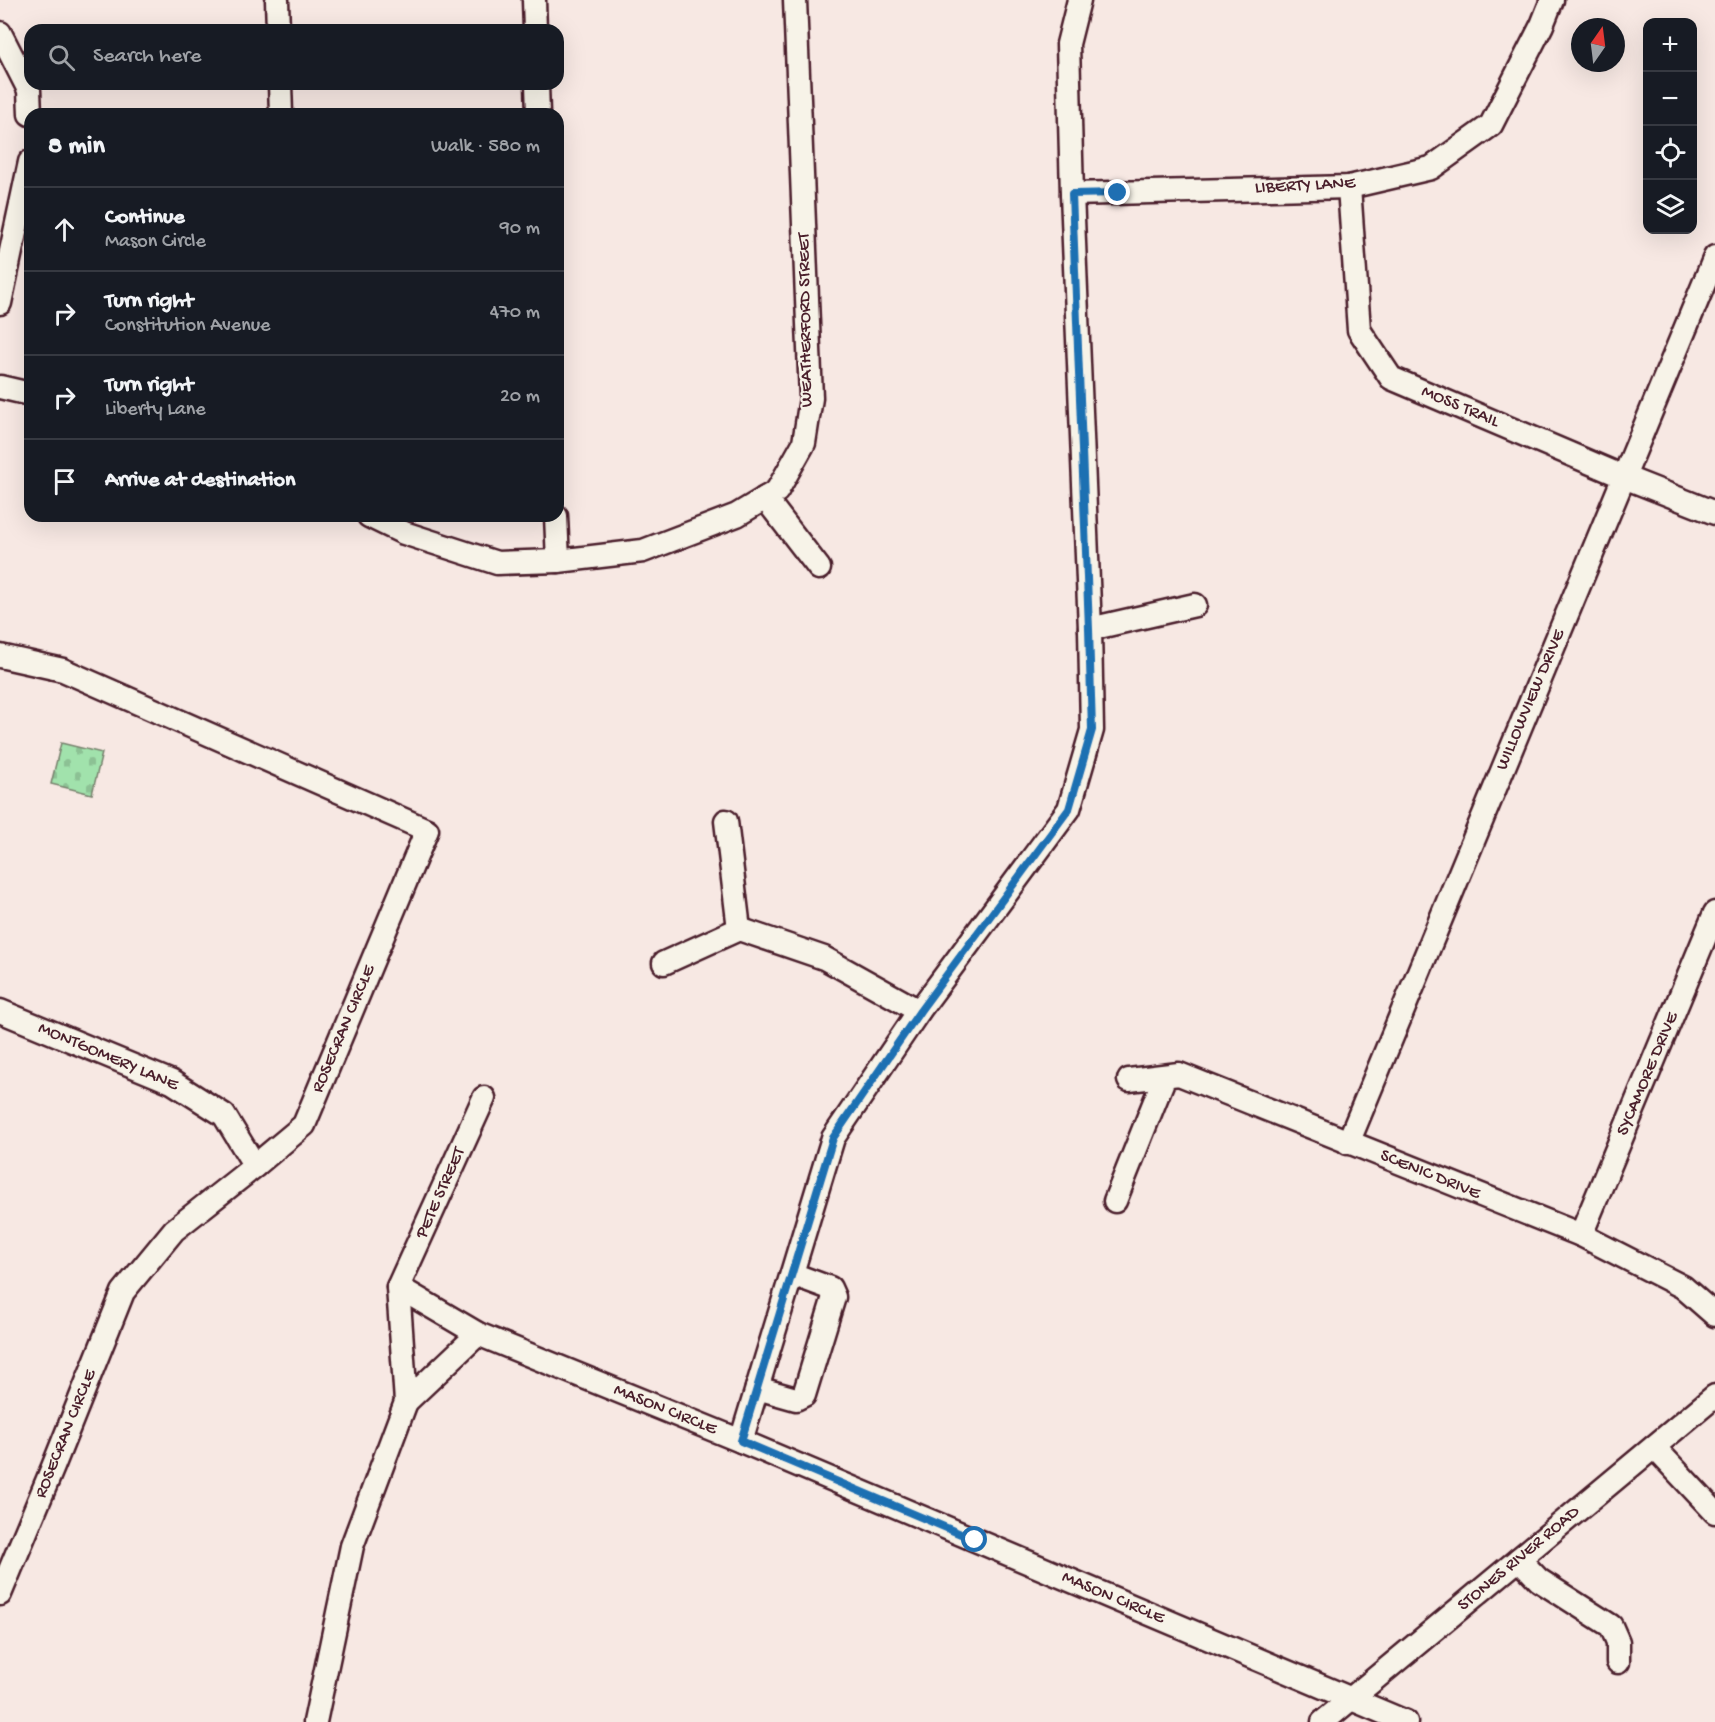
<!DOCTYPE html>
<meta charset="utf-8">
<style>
:root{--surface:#171b24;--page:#20242c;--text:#f1f3f6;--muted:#9ea1a6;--line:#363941}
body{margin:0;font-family:"Gochi Hand",sans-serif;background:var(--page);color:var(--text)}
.controls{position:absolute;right:18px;top:18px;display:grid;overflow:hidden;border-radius:12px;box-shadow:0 6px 24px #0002}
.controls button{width:54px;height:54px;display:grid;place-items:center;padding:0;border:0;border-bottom:2px solid var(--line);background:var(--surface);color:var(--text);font:30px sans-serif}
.compass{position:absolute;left:1571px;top:18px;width:54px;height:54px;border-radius:50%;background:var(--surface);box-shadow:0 6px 24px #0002;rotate:14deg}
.stop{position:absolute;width:18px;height:18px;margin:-14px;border:4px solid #1f6fb2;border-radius:50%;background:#fff}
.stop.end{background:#1f6fb2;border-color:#fff;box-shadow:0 2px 6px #0008}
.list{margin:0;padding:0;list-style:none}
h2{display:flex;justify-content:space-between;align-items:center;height:78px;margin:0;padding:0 24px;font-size:26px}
h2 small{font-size:20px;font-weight:400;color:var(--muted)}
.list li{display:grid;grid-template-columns:39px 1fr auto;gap:18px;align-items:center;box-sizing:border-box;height:84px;padding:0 24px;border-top:2px solid var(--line)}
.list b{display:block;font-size:22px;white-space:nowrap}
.list p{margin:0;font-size:20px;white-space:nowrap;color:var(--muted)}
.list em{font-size:20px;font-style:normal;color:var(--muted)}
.icon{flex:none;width:33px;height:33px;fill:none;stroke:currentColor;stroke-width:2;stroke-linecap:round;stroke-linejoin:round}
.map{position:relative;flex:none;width:1715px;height:1722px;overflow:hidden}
.search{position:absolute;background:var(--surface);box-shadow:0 6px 24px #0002;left:24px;top:24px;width:540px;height:66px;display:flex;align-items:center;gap:15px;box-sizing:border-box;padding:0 21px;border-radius:18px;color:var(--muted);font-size:22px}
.panel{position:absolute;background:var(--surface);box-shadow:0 6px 24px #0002;left:24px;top:108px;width:540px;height:414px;border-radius:18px}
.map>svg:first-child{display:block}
.cemetery{fill:url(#cemetery-stones);stroke:#76806c;stroke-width:1.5}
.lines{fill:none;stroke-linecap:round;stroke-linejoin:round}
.minor-casing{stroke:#4a1f2b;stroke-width:27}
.minor{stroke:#f7f3e8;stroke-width:22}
.route{stroke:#1f6fb2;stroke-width:8}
.labels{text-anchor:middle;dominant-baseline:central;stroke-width:4.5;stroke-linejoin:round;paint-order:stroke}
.street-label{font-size:18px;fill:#4a1f2b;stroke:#f7f3e8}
</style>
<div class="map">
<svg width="1715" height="1722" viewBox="0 0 1715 1722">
<defs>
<pattern id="cemetery-stones" width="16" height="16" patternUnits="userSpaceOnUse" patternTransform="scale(1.5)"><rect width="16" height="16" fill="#a1e2ac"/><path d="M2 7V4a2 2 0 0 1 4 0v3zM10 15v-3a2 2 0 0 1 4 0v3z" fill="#8cc194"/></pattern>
</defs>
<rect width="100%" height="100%" fill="#f7e8e3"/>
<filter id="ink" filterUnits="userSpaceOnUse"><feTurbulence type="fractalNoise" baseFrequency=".0167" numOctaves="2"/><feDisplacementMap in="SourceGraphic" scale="12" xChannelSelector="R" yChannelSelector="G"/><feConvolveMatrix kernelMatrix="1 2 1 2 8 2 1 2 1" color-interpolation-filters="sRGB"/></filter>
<g filter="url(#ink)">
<path class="cemetery" d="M61 743 102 753 92 794 51 784Z"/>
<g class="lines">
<defs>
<g id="minor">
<path d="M277 0 278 30"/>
<path d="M534 0 535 30"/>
<path d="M0 33 29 90 30 114"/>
<path d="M280 84 281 114"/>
<path d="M537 84 538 114"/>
<path d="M1349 187 1359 330 1391 378 1624 477 1715 513"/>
<path d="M1072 194 1349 187 1431 168 1491 125 1542 25 1552 0"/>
<path d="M0 303 30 162"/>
<path d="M0 387 30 394"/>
<path d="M765 498 819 568"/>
<path d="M369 516 404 533 497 563 558 561 643 551 737 515 777 491 804 443 811 398 795 0"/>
<path d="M556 516 558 561"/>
<path d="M1090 629 1195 605"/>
<path d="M0 656 63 670 427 830 304 1125 255 1166 174 1230 123 1292 53 1467 0 1594"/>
<path d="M726 821 739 929"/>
<path d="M664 963 739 929 824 958 919 1011"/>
<path d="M0 1011 172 1082 224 1115 255 1166"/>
<path d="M1129 1080 1179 1074 1581 1235 1683 1287 1715 1315"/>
<path d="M1348 1143 1715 257"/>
<path d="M1115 1201 1165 1076"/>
<path d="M1581 1235 1715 913"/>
<path d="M398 1287 478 1334 741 1441 1406 1722"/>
<path d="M757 1388 796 1399 804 1395 834 1297 830 1288 792 1274"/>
<path d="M406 1402 478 1334"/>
<path d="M741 1441 833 1138 919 1011 1069 809 1092 730 1090 629 1072 194 1068 44 1079 0"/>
<path d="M1654 1447 1715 1512"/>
<path d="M1519 1559 1539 1580 1611 1626 1618 1642V1662"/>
<path d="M315 1722 352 1546 406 1402 398 1287 484 1098"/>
<path d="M1323 1722 1715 1396"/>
</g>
</defs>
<use href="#minor" class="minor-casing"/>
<use href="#minor" class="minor"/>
</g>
</g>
<g class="lines" filter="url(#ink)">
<path class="route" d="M975 1540 741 1441 833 1138 920 1011 1069 809 1092 730 1089 629 1072 194 1118 193"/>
</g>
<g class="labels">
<g class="street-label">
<text transform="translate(1305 186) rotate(-3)">LIBERTY LANE</text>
<text transform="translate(806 320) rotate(-91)">WEATHERFORD STREET</text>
<text transform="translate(1460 407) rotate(23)">MOSS TRAIL</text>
<text transform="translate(1531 700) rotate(-67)">WILLOWVIEW DRIVE</text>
<text transform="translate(344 1029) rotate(-67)">ROSECRAN CIRCLE</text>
<text transform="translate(108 1057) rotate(23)">MONTGOMERY LANE</text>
<text transform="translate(1648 1074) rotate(-67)">SYCAMORE DRIVE</text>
<text transform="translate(1430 1175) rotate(22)">SCENIC DRIVE</text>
<text transform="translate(441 1193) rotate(-66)">PETE STREET</text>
<text transform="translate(665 1410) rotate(22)">MASON CIRCLE</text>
<text transform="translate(66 1434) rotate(-68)">ROSECRAN CIRCLE</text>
<text transform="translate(1519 1559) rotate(-40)">STONES RIVER ROAD</text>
<text transform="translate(1113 1598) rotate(23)">MASON CIRCLE</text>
</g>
</g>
</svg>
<div class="controls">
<button>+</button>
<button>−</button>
<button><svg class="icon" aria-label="locate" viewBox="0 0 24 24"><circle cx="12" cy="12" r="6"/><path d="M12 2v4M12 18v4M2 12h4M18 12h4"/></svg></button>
<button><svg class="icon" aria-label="layers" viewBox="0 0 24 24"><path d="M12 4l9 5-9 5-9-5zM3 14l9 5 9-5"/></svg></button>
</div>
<svg class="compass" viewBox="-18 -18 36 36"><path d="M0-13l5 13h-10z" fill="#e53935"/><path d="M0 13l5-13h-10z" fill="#9ea1a6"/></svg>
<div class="stop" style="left:975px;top:1540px"></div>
<div class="stop end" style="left:1118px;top:193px"></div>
<div class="search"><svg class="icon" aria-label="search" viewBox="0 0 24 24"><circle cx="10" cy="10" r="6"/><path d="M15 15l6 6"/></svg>Search here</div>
<section class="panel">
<h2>8 min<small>Walk · 580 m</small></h2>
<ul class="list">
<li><svg class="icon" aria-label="ahead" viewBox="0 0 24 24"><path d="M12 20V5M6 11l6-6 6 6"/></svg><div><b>Continue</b><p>Mason Circle</p></div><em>90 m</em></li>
<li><svg class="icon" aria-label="right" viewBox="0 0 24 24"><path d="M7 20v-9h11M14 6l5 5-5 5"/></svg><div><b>Turn right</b><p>Constitution Avenue</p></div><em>470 m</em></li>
<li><svg class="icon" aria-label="right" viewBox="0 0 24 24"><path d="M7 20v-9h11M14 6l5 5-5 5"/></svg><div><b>Turn right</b><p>Liberty Lane</p></div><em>20 m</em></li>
<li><svg class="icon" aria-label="arrive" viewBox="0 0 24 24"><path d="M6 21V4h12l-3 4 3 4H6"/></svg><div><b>Arrive at destination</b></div></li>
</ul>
</section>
</div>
